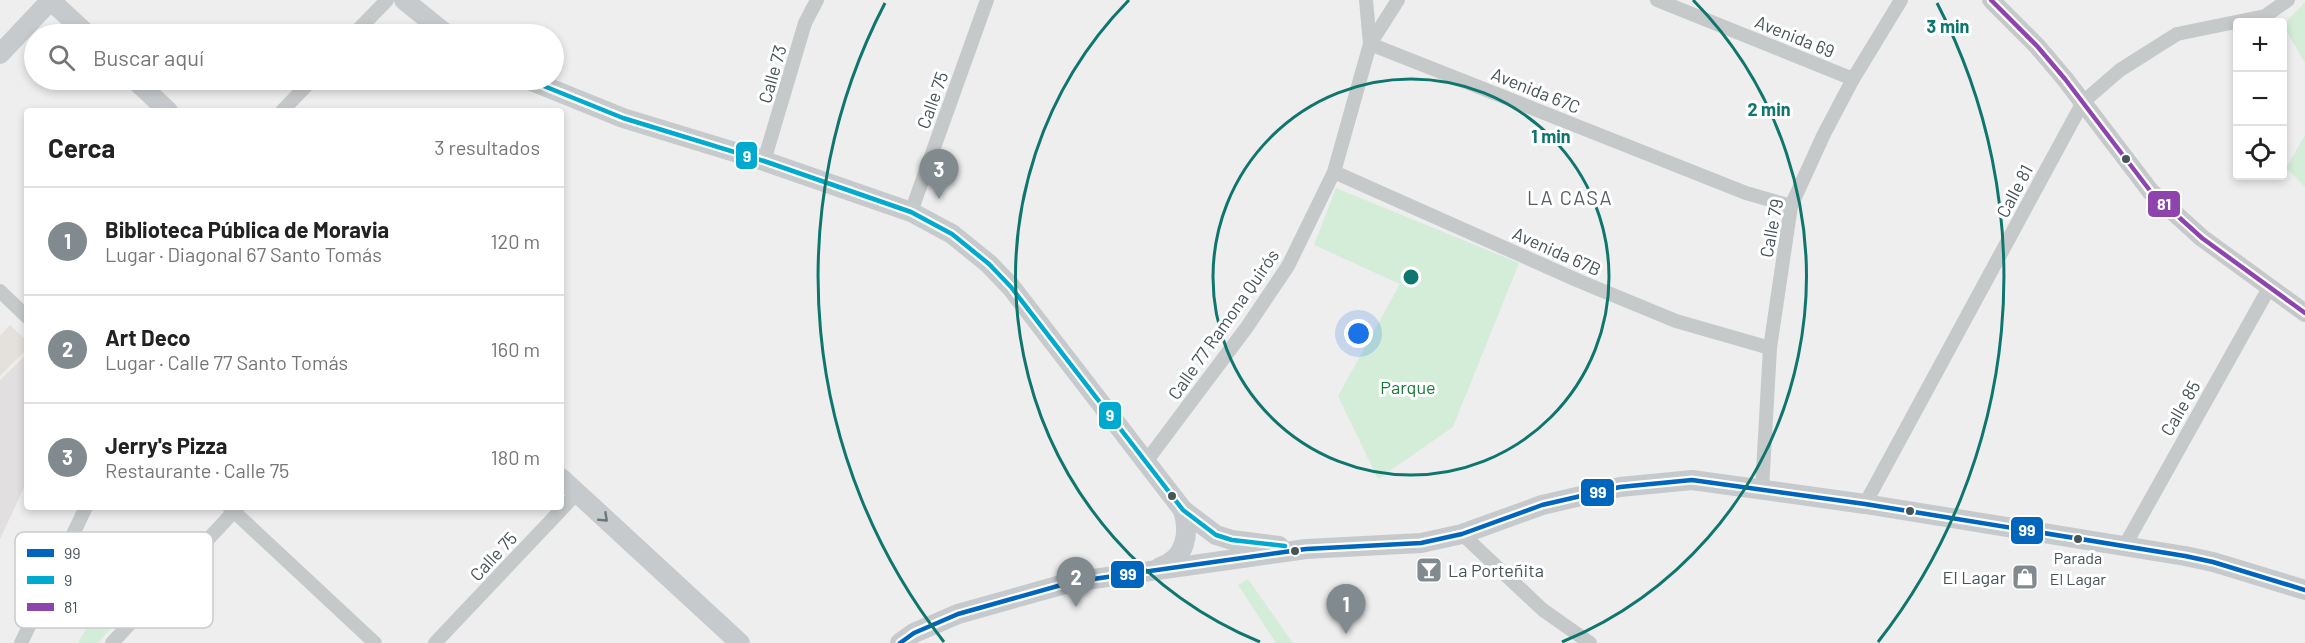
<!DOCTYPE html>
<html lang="es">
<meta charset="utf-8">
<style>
:root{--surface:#fff;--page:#f6f6f6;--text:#222;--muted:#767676;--line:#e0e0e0;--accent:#818a8e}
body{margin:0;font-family:Barlow,sans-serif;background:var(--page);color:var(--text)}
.controls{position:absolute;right:18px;top:18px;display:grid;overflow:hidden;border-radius:6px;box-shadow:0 3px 9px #0003}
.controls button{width:54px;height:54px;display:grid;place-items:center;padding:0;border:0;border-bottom:2px solid var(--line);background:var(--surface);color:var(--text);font:30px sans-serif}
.you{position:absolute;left:1359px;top:334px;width:21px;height:21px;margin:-15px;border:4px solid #fff;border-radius:50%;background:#1a73e8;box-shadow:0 0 0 9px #1a73e833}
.badge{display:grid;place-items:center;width:39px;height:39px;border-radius:50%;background:var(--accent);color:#fff;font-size:20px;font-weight:700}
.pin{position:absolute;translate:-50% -50px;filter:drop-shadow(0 2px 3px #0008)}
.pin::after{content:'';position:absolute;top:32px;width:21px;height:18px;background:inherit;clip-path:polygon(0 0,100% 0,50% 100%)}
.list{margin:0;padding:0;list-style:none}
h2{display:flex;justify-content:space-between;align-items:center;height:78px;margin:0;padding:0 24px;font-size:26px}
h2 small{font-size:20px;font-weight:400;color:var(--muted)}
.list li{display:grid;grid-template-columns:39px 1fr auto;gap:18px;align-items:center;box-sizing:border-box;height:108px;padding:0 24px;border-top:2px solid var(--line)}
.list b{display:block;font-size:22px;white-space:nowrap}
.list p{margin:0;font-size:20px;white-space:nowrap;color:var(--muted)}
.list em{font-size:20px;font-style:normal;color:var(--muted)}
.icon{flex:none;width:33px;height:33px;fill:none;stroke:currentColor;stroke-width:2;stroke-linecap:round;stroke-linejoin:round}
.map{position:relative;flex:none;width:2305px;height:643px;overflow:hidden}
.search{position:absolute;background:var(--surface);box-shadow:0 3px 9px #0003;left:24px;top:24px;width:540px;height:66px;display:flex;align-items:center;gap:15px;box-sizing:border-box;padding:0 21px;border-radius:33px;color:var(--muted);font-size:22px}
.panel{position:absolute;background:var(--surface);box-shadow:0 3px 9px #0003;left:24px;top:108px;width:540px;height:402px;border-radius:6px}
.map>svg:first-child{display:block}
.commercial{fill:#e4e0dc}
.education{fill:#e1dfe0}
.green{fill:#d3edd8}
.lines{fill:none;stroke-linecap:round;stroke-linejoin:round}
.minor{stroke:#c6c9ca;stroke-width:14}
.tertiary{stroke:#c6c9ca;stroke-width:18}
.secondary{stroke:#c6cacc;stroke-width:20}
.bus-1-casing{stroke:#fff;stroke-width:9}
.bus-2-casing{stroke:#fff;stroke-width:9}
.bus-3-casing{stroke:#fff;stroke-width:9}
.bus-1{stroke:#0065bd;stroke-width:4.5}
.bus-2{stroke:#00a9ce;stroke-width:4.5}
.bus-3{stroke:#8e44ad;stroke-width:4.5}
.oneway{stroke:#6c777c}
.ring{fill:none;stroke:#0f766e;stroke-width:3}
.bus-dot{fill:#46545a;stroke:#fff;stroke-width:2}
.labels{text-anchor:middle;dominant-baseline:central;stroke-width:6;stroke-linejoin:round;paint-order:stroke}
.bus-label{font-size:16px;fill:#46545a;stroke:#fff}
.street-label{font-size:18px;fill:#46545a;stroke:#fff}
.park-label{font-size:18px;fill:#197a38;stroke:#fff}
.poi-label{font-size:18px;fill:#46545a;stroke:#fff;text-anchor:start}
.neighbourhood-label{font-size:20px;letter-spacing:1.5px;fill:#5a5f62;stroke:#fff}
.key{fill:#fff;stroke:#c8ccce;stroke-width:1.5}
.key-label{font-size:16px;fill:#46545a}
.centre{fill:#0f766e;stroke:#fff;stroke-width:3}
.ring-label{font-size:18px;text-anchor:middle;font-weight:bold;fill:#0f766e;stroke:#fff;stroke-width:6;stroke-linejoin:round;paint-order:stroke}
.line-badge{stroke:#fff;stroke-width:2}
.badge-label{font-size:16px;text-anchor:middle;font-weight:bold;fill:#fff}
</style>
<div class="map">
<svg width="2305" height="643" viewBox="0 0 2305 643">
<rect width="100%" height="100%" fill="#efeeee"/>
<path class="commercial" d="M10 325 27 341V349L0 376V336Z"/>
<path class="education" d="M27 354V481L0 539V380Z"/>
<g class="green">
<path d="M2305 2V63L2283 25Z"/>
<path d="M2305 135V187L2286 168Z"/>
<path d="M1336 188 1519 263 1453 427 1378 479 1338 396 1400 284 1314 245Z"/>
<path d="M1248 579 1293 643H1276L1238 585Z"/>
<path d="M96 610 113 626 98 643H78Z"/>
</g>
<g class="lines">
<g class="minor">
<path d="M1366 0 1370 44 1746 193 1791 206"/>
<path d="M1657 0 1853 79"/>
<path d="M354 34 387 0"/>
<path d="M282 111 312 80"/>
<path d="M764 161 805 23 817 0"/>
<path d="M1334 172 1579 281 1676 321 1770 348"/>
<path d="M911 212 987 0"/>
<path d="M0 291 27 317"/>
<path d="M1145 463 1247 327 1288 266 1334 172 1370 44 1398 0"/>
<path d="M1762 489 1770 348 1791 206 1824 134 1853 79 1901 0"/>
<path d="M1865 504 2083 102 2120 70 2177 34 2265 16 2288 0"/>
<path d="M229 507 375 643"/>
<path d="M1462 534 1543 610 1590 643"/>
<path d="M2124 547 2269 288"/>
<path d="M21 643 86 507"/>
<path d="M112 643 238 507"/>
<path d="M435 643 577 493"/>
</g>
<path class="tertiary" d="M1991 0 2037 46 2065 79 2151 192 2202 238 2305 313"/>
<g class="secondary">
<path d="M50 0 87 34"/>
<path d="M404 0 446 34"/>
<path d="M0 54 51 0"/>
<path d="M135 80 168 111"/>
<path d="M529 80 623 118 764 161 911 212 952 234 989 264 1011 287 1183 510 1216 535 1232 540 1279 546"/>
<path d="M561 478 740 643"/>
<path d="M1160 567C1186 559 1190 533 1183 510"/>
<path d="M900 643 914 633 958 614 1072 582 1306 549 1421 543 1462 534 1542 505 1620 487 1692 480 1865 504 2185 556 2213 562 2305 590"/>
</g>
<defs>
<path id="bus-1" d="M900 643 914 633 958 614 1072 582 1306 549 1421 543 1462 534 1542 505 1620 487 1692 480 1865 504 2185 556 2213 562 2305 590"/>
<path id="bus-2" d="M529 80 623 118 764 161 911 212 952 234 989 264 1011 287 1183 510 1216 535 1232 540 1285 546"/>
<path id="bus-3" d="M1991 0 2037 46 2065 79 2151 192 2202 238 2305 313"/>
</defs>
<use href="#bus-1" class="bus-1-casing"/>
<use href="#bus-2" class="bus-2-casing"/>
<use href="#bus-3" class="bus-3-casing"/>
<use href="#bus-1" class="bus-1"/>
<use href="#bus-2" class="bus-2"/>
<use href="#bus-3" class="bus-3"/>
</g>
<defs><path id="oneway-chevron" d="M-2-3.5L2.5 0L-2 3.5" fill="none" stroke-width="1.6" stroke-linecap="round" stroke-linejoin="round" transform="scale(1.5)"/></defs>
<use class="oneway" href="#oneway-chevron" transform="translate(604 518) rotate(43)"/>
<g class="ring">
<circle cx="1411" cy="277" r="198"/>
<path d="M1260 642A395 395 0 0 1 1129 0M1693 0A395 395 0 0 1 1562 642"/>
<path d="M944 642A593 593 0 0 1 885 3M1937 3A593 593 0 0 1 1878 642"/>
</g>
<defs>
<symbol id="bar-square" viewBox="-11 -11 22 22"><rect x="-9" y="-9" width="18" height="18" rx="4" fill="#818a8e" stroke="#fff"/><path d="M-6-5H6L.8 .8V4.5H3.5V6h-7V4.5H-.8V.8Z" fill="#fff"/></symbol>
<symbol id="shop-square" viewBox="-11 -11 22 22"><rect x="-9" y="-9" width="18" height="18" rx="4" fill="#818a8e" stroke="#fff"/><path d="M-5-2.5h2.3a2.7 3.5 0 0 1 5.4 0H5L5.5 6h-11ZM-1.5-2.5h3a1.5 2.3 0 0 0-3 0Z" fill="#fff"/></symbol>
</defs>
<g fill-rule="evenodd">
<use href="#bar-square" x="1414" y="555" width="30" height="30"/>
<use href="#shop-square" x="2010" y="562" width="30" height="30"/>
</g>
<g class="bus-dot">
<circle cx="2126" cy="159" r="5"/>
<circle cx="1172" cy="496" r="5"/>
<circle cx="1910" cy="511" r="5"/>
<circle cx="2078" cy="539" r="5"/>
<circle cx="1295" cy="551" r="5"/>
</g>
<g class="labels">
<g class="bus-label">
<text x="2078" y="557">Parada<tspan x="2078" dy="21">El Lagar</tspan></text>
</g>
<g class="street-label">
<text transform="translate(1795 36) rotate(22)">Avenida 69</text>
<text transform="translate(772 74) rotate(-74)">Calle 73</text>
<text transform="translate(1536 90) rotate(22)">Avenida 67C</text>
<text transform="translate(932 100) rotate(-70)">Calle 75</text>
<text transform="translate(2014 191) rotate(-62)">Calle 81</text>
<text transform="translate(1771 228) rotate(-79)">Calle 79</text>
<text transform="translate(1557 251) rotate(24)">Avenida 67B</text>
<text transform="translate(1223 324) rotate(-55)">Calle 77 Ramona Quirós</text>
<text transform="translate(2180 408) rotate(-60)">Calle 85</text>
<text transform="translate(493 556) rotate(-47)">Calle 75</text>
</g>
<g class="park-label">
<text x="1408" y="387">Parque</text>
</g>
<g class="poi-label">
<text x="1448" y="570">La Porteñita</text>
<text x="2006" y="577" text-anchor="end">El Lagar</text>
</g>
<g class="neighbourhood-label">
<text x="1570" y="197">LA CASA</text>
</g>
</g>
<rect x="15" y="532" width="198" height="96" rx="9" class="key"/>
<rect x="27" y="549" width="27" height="8" fill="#0065bd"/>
<rect x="27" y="576" width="27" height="8" fill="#00a9ce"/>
<rect x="27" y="603" width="27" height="8" fill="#8e44ad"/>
<g class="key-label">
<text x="64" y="559">99</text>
<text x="64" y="586">9</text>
<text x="64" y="613">81</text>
</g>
<circle cx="1411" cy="277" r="9" class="centre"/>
<g class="ring-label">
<text x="1948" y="33">3 min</text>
<text x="1769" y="116">2 min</text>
<text x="1551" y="143">1 min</text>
</g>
<g class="line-badge">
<rect x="735" y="141" width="23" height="29" rx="6" fill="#00a9ce"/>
<rect x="2147" y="190" width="34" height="28" rx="6" fill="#8e44ad"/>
<rect x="1098" y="401" width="24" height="29" rx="6" fill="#00a9ce"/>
<rect x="1580" y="478" width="35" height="29" rx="6" fill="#0065bd"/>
<rect x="2010" y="516" width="34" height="29" rx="6" fill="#0065bd"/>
<rect x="1110" y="560" width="35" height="29" rx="6" fill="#0065bd"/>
</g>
<g class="badge-label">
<text x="747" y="162">9</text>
<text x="2164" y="210">81</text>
<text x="1110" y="421">9</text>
<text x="1598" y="498">99</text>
<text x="2027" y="536">99</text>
<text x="1128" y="580">99</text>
</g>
</svg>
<div class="controls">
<button>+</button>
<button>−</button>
<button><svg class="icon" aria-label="locate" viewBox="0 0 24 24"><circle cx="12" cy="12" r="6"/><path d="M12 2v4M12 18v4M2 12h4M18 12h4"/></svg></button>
</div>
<div class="you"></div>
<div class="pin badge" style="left:1346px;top:634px">1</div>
<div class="pin badge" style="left:1076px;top:607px">2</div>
<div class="pin badge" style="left:939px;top:199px">3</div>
<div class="search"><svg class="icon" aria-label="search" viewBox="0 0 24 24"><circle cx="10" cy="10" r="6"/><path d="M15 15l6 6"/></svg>Buscar aquí</div>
<section class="panel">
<h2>Cerca<small>3 resultados</small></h2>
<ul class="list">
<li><span class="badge">1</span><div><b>Biblioteca Pública de Moravia</b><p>Lugar · Diagonal 67 Santo Tomás</p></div><em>120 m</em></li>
<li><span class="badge">2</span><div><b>Art Deco</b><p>Lugar · Calle 77 Santo Tomás</p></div><em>160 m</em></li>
<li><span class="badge">3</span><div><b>Jerry's Pizza</b><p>Restaurante · Calle 75</p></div><em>180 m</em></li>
</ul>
</section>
</div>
